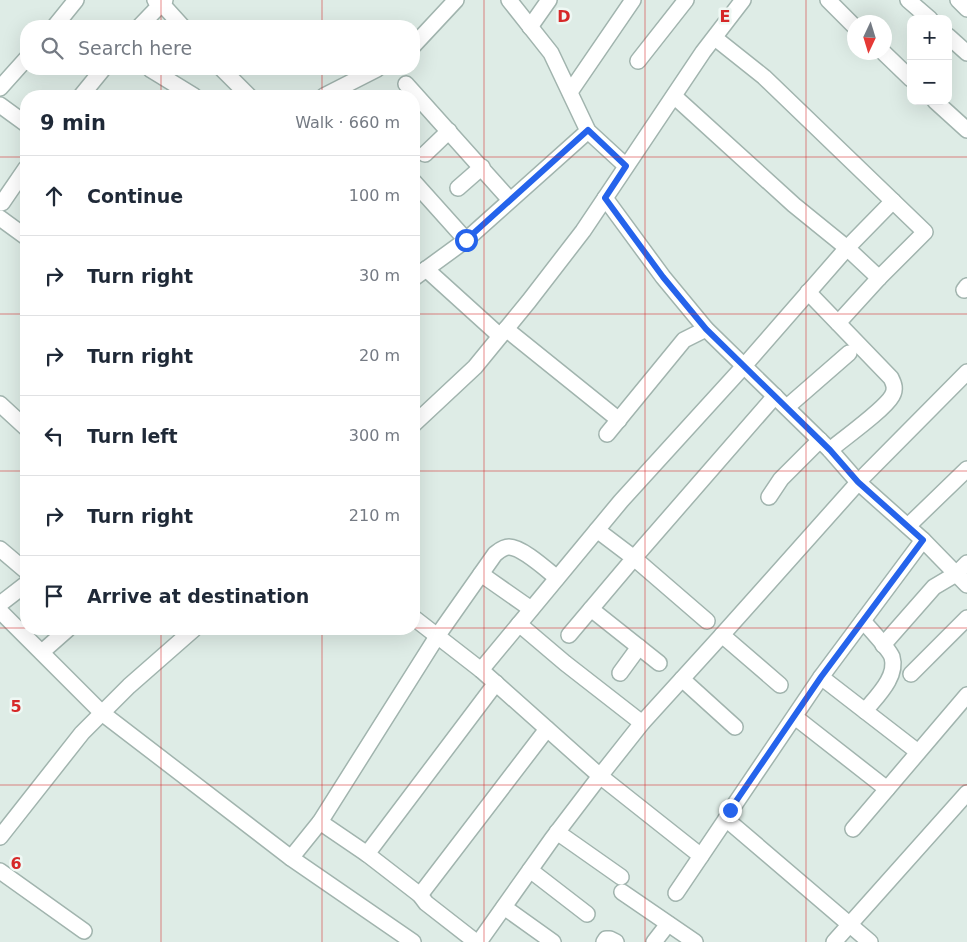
<!DOCTYPE html>
<meta charset="utf-8">
<style>
:root{--surface:#fff;--page:#f2f2f3;--text:#1f2937;--muted:#747a83;--line:#e0e1e3}
body{margin:0;font-family:"DejaVu Sans",sans-serif;background:var(--page);color:var(--text)}
.controls{position:absolute;right:15px;top:15px;display:grid;overflow:hidden;border-radius:10px;box-shadow:0 5px 20px #0002}
.controls button{width:45px;height:45px;display:grid;place-items:center;padding:0;border:0;border-bottom:1px solid var(--line);background:var(--surface);color:var(--text);font:25px sans-serif}
.compass{position:absolute;left:847px;top:15px;width:45px;height:45px;border-radius:50%;background:var(--surface);box-shadow:0 5px 20px #0002;rotate:184deg}
.stop{position:absolute;width:15px;height:15px;margin:-11px;border:4px solid #2563eb;border-radius:50%;background:#fff}
.stop.end{background:#2563eb;border-color:#fff;box-shadow:0 1px 5px #0008}
.list{margin:0;padding:0;list-style:none}
h2{display:flex;justify-content:space-between;align-items:center;height:65px;margin:0;padding:0 20px;font-size:21px}
h2 small{font-size:16px;font-weight:400;color:var(--muted)}
.list li{display:grid;grid-template-columns:32px 1fr auto;gap:15px;align-items:center;box-sizing:border-box;height:80px;padding:0 20px;border-top:1px solid var(--line)}
.list b{display:block;font-size:19px;white-space:nowrap}
.list em{font-size:16px;font-style:normal;color:var(--muted)}
.icon{flex:none;width:28px;height:28px;fill:none;stroke:currentColor;stroke-width:2;stroke-linecap:round;stroke-linejoin:round}
.map{position:relative;flex:none;width:967px;height:942px;overflow:hidden}
.search{position:absolute;background:var(--surface);box-shadow:0 5px 20px #0002;left:20px;top:20px;width:400px;height:55px;display:flex;align-items:center;gap:12px;box-sizing:border-box;padding:0 18px;border-radius:20px;color:var(--muted);font-size:19px}
.panel{position:absolute;background:var(--surface);box-shadow:0 5px 20px #0002;left:20px;top:90px;width:400px;height:545px;border-radius:20px}
.map>svg:first-child{display:block}
.lines{fill:none;stroke-linecap:round;stroke-linejoin:round}
.minor-casing{stroke:#a1b4ae;stroke-width:18}
.minor{stroke:#fff;stroke-width:15}
.route{stroke:#2563eb;stroke-width:6}
.grid{fill:none;stroke:#d62828;stroke-width:1;stroke-opacity:0.55}
.grid-label{font-size:16px;text-anchor:middle;font-weight:bold;fill:#d62828;stroke:#eff8f4;stroke-width:5;stroke-linejoin:round;paint-order:stroke}
</style>
<div class="map">
<svg width="967" height="942" viewBox="0 0 967 942">
<rect width="100%" height="100%" fill="#deece6"/>
<g class="lines">
<defs>
<g id="minor">
<path d="M155 0 162 4 182 26"/>
<path d="M509 0 551 53 588 131 626 166"/>
<path d="M828 0 854 26"/>
<path d="M908 0 930 19"/>
<path d="M958 0 967 9"/>
<path d="M55 26 76 0"/>
<path d="M140 26 165 0"/>
<path d="M530 27 549 0"/>
<path d="M948 36 967 53"/>
<path d="M715 38 764 77 925 232 879 278 838 323"/>
<path d="M414 45 456 0"/>
<path d="M883 52 911 79"/>
<path d="M638 61 686 0"/>
<path d="M150 69 194 96"/>
<path d="M222 69 249 96"/>
<path d="M406 84 510 200"/>
<path d="M0 88 26 59"/>
<path d="M570 92 633 0"/>
<path d="M81 96 103 69"/>
<path d="M324 96 377 69"/>
<path d="M674 96 794 205 847 248 879 278"/>
<path d="M935 101 967 130"/>
<path d="M0 105 26 124"/>
<path d="M425 154 449 131"/>
<path d="M414 182 466 240"/>
<path d="M458 188 482 167"/>
<path d="M605 198 663 277 706 329 830 450 858 482 923 540 967 585"/>
<path d="M2 203 26 168"/>
<path d="M0 218 26 237"/>
<path d="M426 269 500 336"/>
<path d="M414 278 466 240 588 131"/>
<path d="M964 290 967 286"/>
<path d="M808 292 891 378C894 384 896 389 892 396 884 410 844 438 830 450"/>
<path d="M506 329 619 420"/>
<path d="M0 404 26 428"/>
<path d="M787 407 849 353"/>
<path d="M414 424 475 367 529 301 583 231 703 52 743 0"/>
<path d="M607 434 684 340 706 329"/>
<path d="M769 497 781 479 820 440"/>
<path d="M908 526 967 469"/>
<path d="M0 549 26 571"/>
<path d="M481 574 531 609"/>
<path d="M0 604 26 584"/>
<path d="M591 609 659 663"/>
<path d="M0 611 102 713 291 858 413 942"/>
<path d="M414 618 481 670 600 776 552 839 479 942"/>
<path d="M707 621 634 558 775 396"/>
<path d="M863 621C870 629 889 649 892 657 898 677 876 697 865 711"/>
<path d="M519 624 565 663 642 723"/>
<path d="M569 635 634 558 597 530"/>
<path d="M722 635 780 685"/>
<path d="M883 645 934 587 956 574 967 563"/>
<path d="M42 652 68 629"/>
<path d="M481 670 621 501 744 366 847 248 893 201"/>
<path d="M620 673 639 647"/>
<path d="M911 674 967 618"/>
<path d="M821 677 918 752"/>
<path d="M682 679 735 727"/>
<path d="M795 717 887 789"/>
<path d="M320 822 367 854 496 683"/>
<path d="M853 829 967 695"/>
<path d="M557 832 621 877"/>
<path d="M0 837 82 733 129 686 194 629"/>
<path d="M367 854 420 895 426 903 476 942"/>
<path d="M701 856 600 776 642 723 722 635 863 477 967 372"/>
<path d="M291 858 320 822 438 635 495 554C499 551 503 547 509 547 522 547 547 570 557 578"/>
<path d="M530 870 587 914"/>
<path d="M0 871 84 931"/>
<path d="M622 892 695 942"/>
<path d="M676 893 726 819"/>
<path d="M420 895 547 729"/>
<path d="M504 907 553 942"/>
<path d="M604 942 606 939H610L616 942"/>
<path d="M654 942 668 924"/>
<path d="M834 942 967 793"/>
<path d="M870 942 726 819 731 810 821 677 923 540"/>
</g>
</defs>
<use href="#minor" class="minor-casing"/>
<use href="#minor" class="minor"/>
</g>
<g class="lines">
<path class="route" d="M466 240 588 130 626 166 605 198 663 277 706 329 830 450 858 482 923 540 821 677 730 810"/>
</g>
<path class="grid" d="M161 0V26M322 0V26M484 0V942M645 0V942M806 0V942M161 69V96M322 69V96M0 157H26M414 157H967M0 314H26M414 314H967M0 471H26M414 471H967M0 628H26M414 628H967M161 629V942M322 629V942M0 785H967"/>
<g class="grid-label">
<text x="564" y="22">D</text>
<text x="725" y="22">E</text>
<text x="16" y="712">5</text>
<text x="16" y="869">6</text>
</g>
</svg>
<div class="controls">
<button>+</button>
<button>−</button>
</div>
<svg class="compass" viewBox="-18 -18 36 36"><path d="M0-13l5 13h-10z" fill="#e53935"/><path d="M0 13l5-13h-10z" fill="#747a83"/></svg>
<div class="stop" style="left:466px;top:240px"></div>
<div class="stop end" style="left:730px;top:810px"></div>
<div class="search"><svg class="icon" aria-label="search" viewBox="0 0 24 24"><circle cx="10" cy="10" r="6"/><path d="M15 15l6 6"/></svg>Search here</div>
<section class="panel">
<h2>9 min<small>Walk · 660 m</small></h2>
<ul class="list">
<li><svg class="icon" aria-label="ahead" viewBox="0 0 24 24"><path d="M12 20V5M6 11l6-6 6 6"/></svg><div><b>Continue</b></div><em>100 m</em></li>
<li><svg class="icon" aria-label="right" viewBox="0 0 24 24"><path d="M7 20v-9h11M14 6l5 5-5 5"/></svg><div><b>Turn right</b></div><em>30 m</em></li>
<li><svg class="icon" aria-label="right" viewBox="0 0 24 24"><path d="M7 20v-9h11M14 6l5 5-5 5"/></svg><div><b>Turn right</b></div><em>20 m</em></li>
<li><svg class="icon" aria-label="left" viewBox="0 0 24 24"><path d="M17 20v-9H6M10 6l-5 5 5 5"/></svg><div><b>Turn left</b></div><em>300 m</em></li>
<li><svg class="icon" aria-label="right" viewBox="0 0 24 24"><path d="M7 20v-9h11M14 6l5 5-5 5"/></svg><div><b>Turn right</b></div><em>210 m</em></li>
<li><svg class="icon" aria-label="arrive" viewBox="0 0 24 24"><path d="M6 21V4h12l-3 4 3 4H6"/></svg><div><b>Arrive at destination</b></div></li>
</ul>
</section>
</div>
